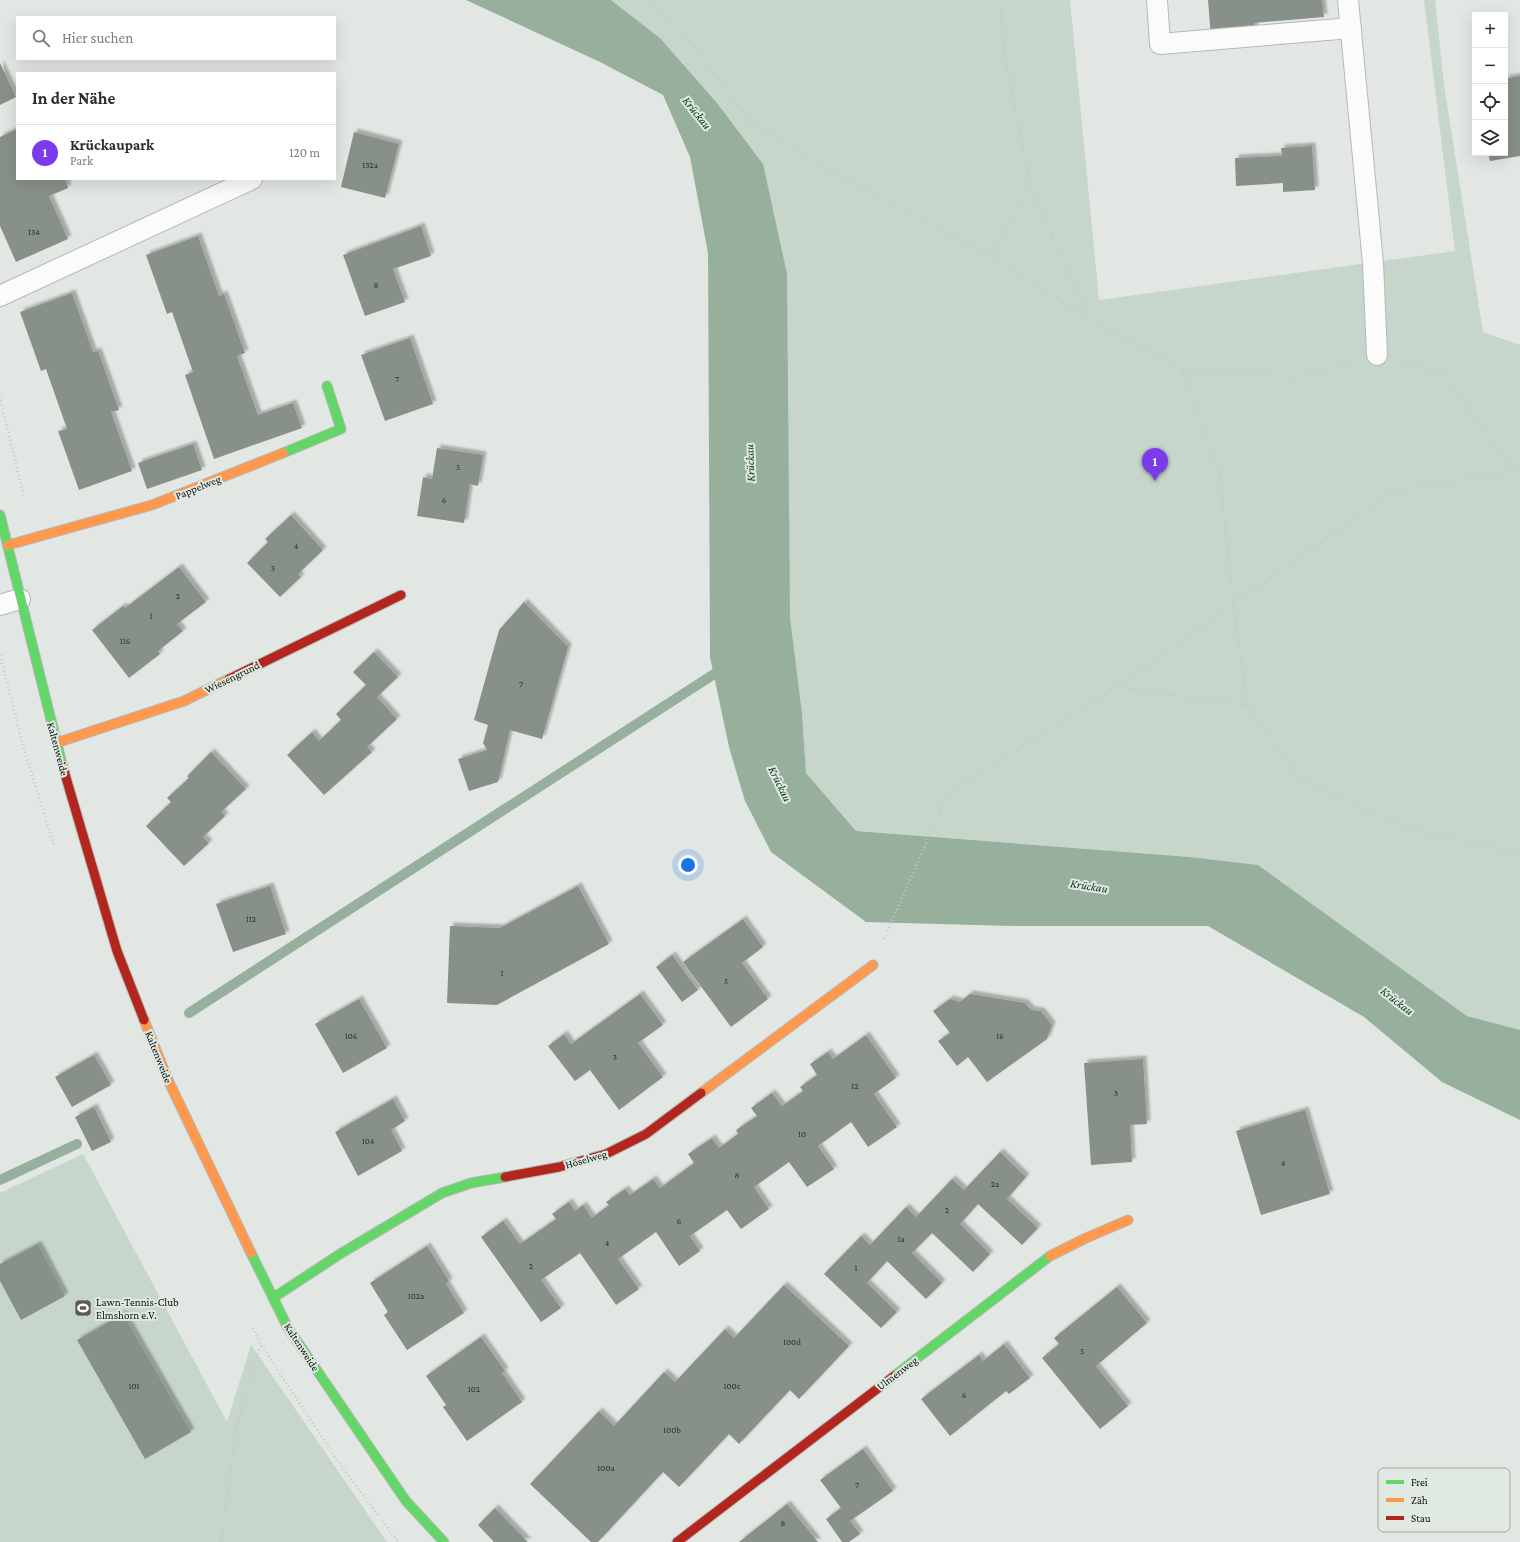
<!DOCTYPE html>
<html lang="de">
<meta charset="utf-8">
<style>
:root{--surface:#fff;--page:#f7f7f7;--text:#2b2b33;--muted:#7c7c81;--line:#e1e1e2;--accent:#7c3aed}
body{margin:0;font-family:"Crimson Pro",serif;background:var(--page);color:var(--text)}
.controls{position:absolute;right:12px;top:12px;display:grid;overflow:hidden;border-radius:0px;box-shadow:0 4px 16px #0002}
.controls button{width:36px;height:36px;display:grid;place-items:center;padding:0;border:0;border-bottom:1px solid var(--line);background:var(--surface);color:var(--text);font:20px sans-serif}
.you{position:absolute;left:688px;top:865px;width:14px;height:14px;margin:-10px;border:3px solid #fff;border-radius:50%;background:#1a73e8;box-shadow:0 0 0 6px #1a73e833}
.badge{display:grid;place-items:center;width:26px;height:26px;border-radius:50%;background:var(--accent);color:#fff;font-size:13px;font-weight:700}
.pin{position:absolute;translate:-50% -33px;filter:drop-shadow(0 1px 2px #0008)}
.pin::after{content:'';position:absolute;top:21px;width:14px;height:12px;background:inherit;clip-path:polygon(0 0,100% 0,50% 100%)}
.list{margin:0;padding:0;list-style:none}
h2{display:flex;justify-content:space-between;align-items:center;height:52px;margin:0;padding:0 16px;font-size:17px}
h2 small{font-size:13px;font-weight:400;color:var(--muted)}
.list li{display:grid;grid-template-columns:26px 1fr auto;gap:12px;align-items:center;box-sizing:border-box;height:56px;padding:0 16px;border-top:1px solid var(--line)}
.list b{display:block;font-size:15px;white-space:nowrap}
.list p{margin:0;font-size:13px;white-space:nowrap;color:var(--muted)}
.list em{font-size:13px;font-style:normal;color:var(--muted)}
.icon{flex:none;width:22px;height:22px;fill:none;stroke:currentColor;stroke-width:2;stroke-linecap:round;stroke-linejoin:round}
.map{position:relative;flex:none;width:1520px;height:1542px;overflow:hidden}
.search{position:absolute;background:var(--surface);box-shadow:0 4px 16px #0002;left:16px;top:16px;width:320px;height:44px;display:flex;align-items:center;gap:10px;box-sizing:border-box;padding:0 14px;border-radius:0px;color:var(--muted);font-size:15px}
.panel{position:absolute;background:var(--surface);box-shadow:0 4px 16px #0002;left:16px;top:72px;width:320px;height:108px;border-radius:0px}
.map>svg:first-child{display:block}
.green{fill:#c6d6ca}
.water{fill:#97b09e}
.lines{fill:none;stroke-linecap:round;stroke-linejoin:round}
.stream{stroke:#97b09e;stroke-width:10}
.building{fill:#88908a;filter:url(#shadow)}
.lane-casing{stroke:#b5b9b6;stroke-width:22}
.fast-casing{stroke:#b5b9b6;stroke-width:11}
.slow-casing{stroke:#b5b9b6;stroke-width:11}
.jam-casing{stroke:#b5b9b6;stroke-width:11}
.path{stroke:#c6c7c6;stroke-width:2.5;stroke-dasharray:1 3;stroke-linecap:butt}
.lane{stroke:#fbfbfb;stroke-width:20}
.fast{stroke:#63d668;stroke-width:9}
.slow{stroke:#ff974d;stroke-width:9}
.jam{stroke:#b3261e;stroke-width:9}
.labels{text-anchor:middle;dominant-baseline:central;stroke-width:4;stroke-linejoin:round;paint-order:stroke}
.number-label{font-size:9px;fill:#2c302c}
.street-label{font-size:11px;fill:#0d100d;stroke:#e0e9e2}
.poi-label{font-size:11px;fill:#0d100d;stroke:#e0e9e2;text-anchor:start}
.water-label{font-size:12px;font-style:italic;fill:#0c351c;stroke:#e0e9e2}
.key{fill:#e0e9e2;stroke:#a1a8a2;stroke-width:1}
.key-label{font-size:11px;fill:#0d100d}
</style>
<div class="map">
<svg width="1520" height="1542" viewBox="0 0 1520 1542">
<defs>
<filter id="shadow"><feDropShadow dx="3.5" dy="-3.5" stdDeviation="1" flood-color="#0004"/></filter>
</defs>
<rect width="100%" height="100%" fill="#e2e7e3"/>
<g class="green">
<path d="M611 0H1070L1099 300 1455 251 1424 0H1435L1444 85 1483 332 1520 345V1030L1467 1016 1257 865 1190 857 856 831 806 773 802 713 790 617 717 103 660 38Z"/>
<path d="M83 1154 227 1422 251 1345 387 1542H0V1193Z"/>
</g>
<path class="water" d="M466 0H611L660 38 717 103 763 164 787 274 790 617 802 713 806 773 856 831 1190 857 1258 865 1467 1016 1520 1030V1120L1442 1082 1364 1017 1208 926H1012L866 922 771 852 745 801 729 747 710 657 708 253 690 157 663 95 600 62Z"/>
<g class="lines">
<g class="stream">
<path d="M189 1013 725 667"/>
<path d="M0 1180 77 1144"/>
</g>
</g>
<g class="building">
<path d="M1208 0H1322L1324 17 1254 23 1255 33 1211 38Z"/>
<path d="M0 63 16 97 0 105Z"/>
<path d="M1520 76V156L1490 161 1488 153H1505V79Z"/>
<path d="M17 129V179H65L68 188 49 196 68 239 16 262 0 226V137Z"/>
<path d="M354 132 399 144 385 198 341 187Z"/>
<path d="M1312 146 1315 190 1283 192V183L1236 186 1235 158 1282 156 1281 148Z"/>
<path d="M421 226 431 256 393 269 405 302 365 316 343 255Z"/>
<path d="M198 236 219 296 224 294 245 353 237 356 258 415 293 403 302 428 214 459 185 375 193 372 172 312 167 314 146 255Z"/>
<path d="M72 293 93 352 98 351 119 410 111 412 132 471 79 490 58 431 67 429 46 369 41 371 20 312Z"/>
<path d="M410 338 433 404 385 421 361 355Z"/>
<path d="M193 444 202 470 147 489 138 463Z"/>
<path d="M437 448 483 455 478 486 470 484 464 523 417 516 423 477 432 479Z"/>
<path d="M291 515 323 550 298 574 301 577 280 597 247 563 268 542 265 539Z"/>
<path d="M179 567 206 602 177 624 183 631 158 651 160 654 129 678 92 630 123 606 125 608Z"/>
<path d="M524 602 568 647 542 739 510 730 498 782 469 791 458 759 487 750 483 743 488 725 474 720 499 630Z"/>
<path d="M374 652 398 677 377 697 397 719 367 747 372 752 324 795 287 755 312 732 319 741 341 720 336 714 366 685 353 672Z"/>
<path d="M211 752 246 789 221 812 225 816 203 837 209 843 184 866 146 826 171 802 167 798 189 778 187 776Z"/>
<path d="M270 886 286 934 233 952 216 904Z"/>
<path d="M578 886 609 944 497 1005 447 1003 450 926 500 928Z"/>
<path d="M743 919 763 947 742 963 768 999 731 1027 683 962Z"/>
<path d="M672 955 698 990 682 1002 656 967Z"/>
<path d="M640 994 663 1025 638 1043 663 1077 619 1110 590 1070 575 1081 548 1046 564 1034 571 1044Z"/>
<path d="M970 994 1025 1003 1031 1010 1041 1011 1052 1025 1047 1039 987 1082 968 1057 957 1066 938 1041 950 1033 933 1011 950 999 960 1002Z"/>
<path d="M359 999 387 1048 343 1073 315 1024Z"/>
<path d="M866 1035 896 1078 874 1094 897 1127 868 1147 851 1122 818 1146 834 1169 807 1187 789 1162 754 1187 769 1209 741 1229 727 1210 690 1236 700 1251 679 1266 656 1232 618 1259 639 1289 616 1305 580 1253 541 1280 561 1308 541 1322 481 1237 503 1221 520 1244 556 1219 552 1214 569 1202 575 1211 583 1205 592 1218 609 1205 606 1202 625 1189 630 1195 653 1179 660 1188 694 1163 688 1154 712 1138 719 1148 738 1134 736 1130 757 1116 751 1108 772 1093 782 1106 803 1091 800 1087 817 1075 810 1064 828 1052 833 1059Z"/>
<path d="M94 1055 111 1085 72 1107 55 1077Z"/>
<path d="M1143 1059 1147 1124 1130 1125 1132 1162 1091 1165 1084 1063Z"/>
<path d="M393 1099 405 1121 391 1130 402 1151 358 1176 335 1132Z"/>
<path d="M94 1107 111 1142 92 1151 75 1117Z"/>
<path d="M1305 1110 1330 1194 1261 1215 1236 1131Z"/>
<path d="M1000 1152 1026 1177 1007 1199 1038 1228 1022 1245 978 1204 960 1224 990 1254 973 1272 932 1233 912 1253 942 1283 926 1299 887 1261 867 1283 897 1312 881 1328 824 1274 861 1236 870 1245 906 1207 916 1217 952 1179 964 1190Z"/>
<path d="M38 1244 65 1296 21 1320 0 1281V1264Z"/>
<path d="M427 1246 449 1281 446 1284 464 1313 407 1350 384 1315 388 1312 370 1283Z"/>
<path d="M784 1285 849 1346 799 1399 790 1390 739 1444 729 1434 679 1487 663 1472 598 1542H591L530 1484 599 1411 614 1426 664 1372 675 1382 725 1329 734 1338Z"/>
<path d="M1117 1287 1147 1323 1096 1366 1128 1406 1100 1429 1042 1358 1059 1344 1054 1338Z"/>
<path d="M123 1314 191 1432 145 1459 77 1340Z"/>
<path d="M481 1337 505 1371 502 1373 522 1402 467 1441 443 1407 446 1405 426 1376Z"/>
<path d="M1004 1344 1030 1378 1009 1394 1006 1391 950 1436 921 1399 979 1355 983 1361Z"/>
<path d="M863 1449 893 1491 850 1521 860 1534 849 1542H842L826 1519 841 1508 820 1480Z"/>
<path d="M787 1504 818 1542H739Z"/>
<path d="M495 1508 528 1542H494L478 1525Z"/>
</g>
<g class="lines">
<defs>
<g id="lane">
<path d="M1157 0 1160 44 1351 28"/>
<path d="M1348 0 1373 263 1377 355"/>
<path d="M0 296 252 179"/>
<path d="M0 605 20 599"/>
</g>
<g id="fast">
<path d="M283 453 341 429 327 386"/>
<path d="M0 515 62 764"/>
<path d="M251 1253 288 1328 406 1501 444 1542"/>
<path d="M273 1298 340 1254 442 1193 471 1183 505 1177"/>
<path d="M894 1376 1050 1256"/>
</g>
<g id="slow">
<path d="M8 545 152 505 283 453"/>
<path d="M56 743 184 701 229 679"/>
<path d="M144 1020 168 1080 251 1253"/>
<path d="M701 1093 873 965"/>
<path d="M1050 1256 1086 1238 1128 1220"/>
</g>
<g id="jam">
<path d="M229 679 401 595"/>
<path d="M62 764 117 951 144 1020"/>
<path d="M505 1177 559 1167 606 1154 646 1134 701 1093"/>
<path d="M677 1542 894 1376"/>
</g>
</defs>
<use href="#lane" class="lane-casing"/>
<use href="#fast" class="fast-casing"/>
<use href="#slow" class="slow-casing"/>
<use href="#jam" class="jam-casing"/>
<g class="path">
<path d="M650 0 678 25 752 124 849 181 992 256 1089 319 1183 369 1296 377 1351 362"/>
<path d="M1000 0 1004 53 1030 185 1089 318"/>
<path d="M992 256 1030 185"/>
<path d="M1403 362 1442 372 1514 471 1520 474"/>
<path d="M1183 369 1220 478 1233 604 1248 706 1299 778 1404 827 1520 854"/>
<path d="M0 397 24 498"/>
<path d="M0 655 25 753 54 845"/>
<path d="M1118 687 1248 706"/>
<path d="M884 939 948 793 1117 687 1393 491 1514 471"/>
<path d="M253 1328 260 1343 337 1460 378 1515"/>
<path d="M382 1521 398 1542"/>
<path d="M221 1542 236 1430 261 1343"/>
</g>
<use href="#lane" class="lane"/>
<use href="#fast" class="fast"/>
<use href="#slow" class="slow"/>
<use href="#jam" class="jam"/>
</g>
<defs>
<symbol id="stadium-square" viewBox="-11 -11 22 22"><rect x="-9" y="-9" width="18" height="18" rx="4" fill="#585b58" stroke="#e0e9e2"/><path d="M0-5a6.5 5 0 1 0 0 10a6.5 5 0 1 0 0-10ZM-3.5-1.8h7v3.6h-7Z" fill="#fff"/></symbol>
</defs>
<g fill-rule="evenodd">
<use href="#stadium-square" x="73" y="1298" width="20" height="20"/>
</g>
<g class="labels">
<g class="number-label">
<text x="370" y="165">132a</text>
<text x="34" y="232">134</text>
<text x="376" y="285">8</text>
<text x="397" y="379">7</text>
<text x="458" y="467">5</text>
<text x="444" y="500">6</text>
<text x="296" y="546">4</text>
<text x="273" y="568">3</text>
<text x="178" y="596">2</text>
<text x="151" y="616">1</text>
<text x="125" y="641">116</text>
<text x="521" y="684">7</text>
<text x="251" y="919">112</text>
<text x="502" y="973">1</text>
<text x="726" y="981">5</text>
<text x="351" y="1036">106</text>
<text x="1000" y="1036">16</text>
<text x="615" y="1057">3</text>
<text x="855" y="1086">12</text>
<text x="1116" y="1093">3</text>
<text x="802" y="1134">10</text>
<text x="368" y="1141">104</text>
<text x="1283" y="1163">4</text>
<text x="737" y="1175">8</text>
<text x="995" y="1184">2a</text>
<text x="947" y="1210">2</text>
<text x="679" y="1221">6</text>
<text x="901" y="1239">1a</text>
<text x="607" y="1243">4</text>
<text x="531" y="1266">2</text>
<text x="856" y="1268">1</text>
<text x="416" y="1296">102a</text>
<text x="792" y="1342">100d</text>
<text x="1082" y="1351">5</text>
<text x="134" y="1386">101</text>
<text x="732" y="1386">100c</text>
<text x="474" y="1389">102</text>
<text x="964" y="1395">6</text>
<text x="672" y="1430">100b</text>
<text x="606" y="1468">100a</text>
<text x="857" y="1485">7</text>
<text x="783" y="1523">8</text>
</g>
<g class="street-label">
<text transform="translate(198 487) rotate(-22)">Pappelweg</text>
<text transform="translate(232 677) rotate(-26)">Wiesengrund</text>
<text transform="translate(58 749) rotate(75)">Kaltenweide</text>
<text transform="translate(159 1057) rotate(68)">Kaltenweide</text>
<text transform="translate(586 1159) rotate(-16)">Höselweg</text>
<text transform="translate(302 1347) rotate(57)">Kaltenweide</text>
<text transform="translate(897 1373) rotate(-37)">Ulmenweg</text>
</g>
<g class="poi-label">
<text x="96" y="1302">Lawn-Tennis-Club<tspan x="96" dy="13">Elmshorn e.V.</tspan></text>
</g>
<g class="water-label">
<text transform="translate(697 113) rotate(51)">Krückau</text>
<text transform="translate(750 463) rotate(-92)">Krückau</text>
<text transform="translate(780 784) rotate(64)">Krückau</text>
<text transform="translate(1089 886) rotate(9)">Krückau</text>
<text transform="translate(1397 1001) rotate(38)">Krückau</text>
</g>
</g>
<rect x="1378" y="1468" width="132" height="64" rx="6" class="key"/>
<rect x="1386" y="1480" width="18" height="4" fill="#63d668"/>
<rect x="1386" y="1498" width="18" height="4" fill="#ff974d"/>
<rect x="1386" y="1516" width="18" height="4" fill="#b3261e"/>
<g class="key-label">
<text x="1411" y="1486">Frei</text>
<text x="1411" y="1504">Zäh</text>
<text x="1411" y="1522">Stau</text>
</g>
</svg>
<div class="controls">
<button>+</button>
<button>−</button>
<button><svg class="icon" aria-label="locate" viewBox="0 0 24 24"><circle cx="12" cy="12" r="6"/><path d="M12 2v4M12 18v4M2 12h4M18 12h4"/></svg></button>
<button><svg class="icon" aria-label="layers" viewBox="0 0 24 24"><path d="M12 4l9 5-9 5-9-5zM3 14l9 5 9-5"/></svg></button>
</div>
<div class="you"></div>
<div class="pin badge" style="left:1155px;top:481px">1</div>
<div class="search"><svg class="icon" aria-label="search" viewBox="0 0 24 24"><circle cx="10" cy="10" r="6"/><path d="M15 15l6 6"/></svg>Hier suchen</div>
<section class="panel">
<h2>In der Nähe<small></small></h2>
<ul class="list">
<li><span class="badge">1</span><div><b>Krückaupark</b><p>Park</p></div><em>120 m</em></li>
</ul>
</section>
</div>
